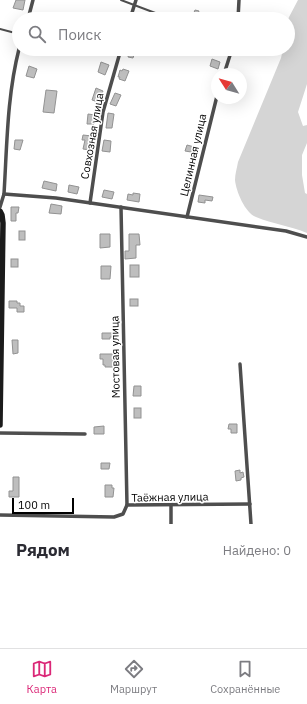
<!DOCTYPE html>
<html lang="ru">
<meta charset="utf-8">
<style>
:root{--surface:#fff;--page:#f7f7f7;--text:#2b2b33;--muted:#7c7c81;--line:#e1e1e2;--accent:#db2777}
body{margin:0;font-family:"IBM Plex Sans",sans-serif;background:var(--page);color:var(--text)}
.compass{position:absolute;left:211px;top:68px;width:36px;height:36px;border-radius:50%;background:var(--surface);box-shadow:0 4px 16px #0002;rotate:307deg}
.scale{position:absolute;left:12px;bottom:10px;width:62px;box-sizing:border-box;padding-left:4px;border:2px solid #000;border-top:0;font-size:11px;line-height:14px;white-space:nowrap;color:#000;-webkit-text-stroke:3px #fff;paint-order:stroke}
.list{margin:0;padding:0;list-style:none}
h2{display:flex;justify-content:space-between;align-items:center;height:52px;margin:0;padding:0 16px;font-size:17px}
h2 small{font-size:13px;font-weight:400;color:var(--muted)}
.icon{flex:none;width:22px;height:22px;fill:none;stroke:currentColor;stroke-width:2;stroke-linecap:round;stroke-linejoin:round}
.map{position:relative;flex:none;width:307px;height:524px;overflow:hidden}
.search{position:absolute;background:var(--surface);box-shadow:0 4px 16px #0002;left:12px;right:12px;top:12px;height:44px;display:flex;align-items:center;gap:10px;box-sizing:border-box;padding:0 14px;border-radius:22px;color:var(--muted);font-size:15px}
.sheet{height:124px;background:var(--surface)}
nav{display:flex;justify-content:space-around;align-items:center;box-sizing:border-box;height:56px;border-top:1px solid var(--line);background:var(--surface);font-size:11px;color:var(--muted)}
nav a{display:grid;justify-items:center;gap:2px}
nav .on{color:var(--accent)}
.map>svg:first-child{display:block}
.green{fill:#d5d5d5}
.building{fill:#bebebe;stroke:#929292}
.lines{fill:none;stroke-linecap:round;stroke-linejoin:round}
.lane{stroke:#4e4e4e;stroke-width:2}
.street{stroke:#4e4e4e;stroke-width:3.5}
.secondary{stroke:#1b1b1b;stroke-width:5.5}
.labels{text-anchor:middle;dominant-baseline:central;stroke-width:3;stroke-linejoin:round;paint-order:stroke}
.street-label{font-size:11px;fill:#000;stroke:#fff}
</style>
<div class="map">
<svg width="307" height="524" viewBox="0 0 307 524">
<rect width="100%" height="100%" fill="#fff"/>
<path class="green" d="M298 0H307V84L298 112 303 126 307 125V143L302 155V175L305 193 307 194V233C290 226 273 224 256 217 245 213 236 191 235 180 235 174 237 168 238 162L281 58 283 49H288V19Z"/>
<g class="building">
<path d="M16 0H25L23 10 13 8Z"/>
<path d="M195 10 199 11 196 19H186L188 13 193 15Z"/>
<path d="M127 49H136L133 58 128 57 129 53 126 52Z"/>
<path d="M212 59 220 62 218 69 210 66Z"/>
<path d="M101 62 109 65 105 75 98 72Z"/>
<path d="M29 66 37 69 34 78 26 76Z"/>
<path d="M123 69 129 71 125 81 119 79 120 77H118L120 70 122 71Z"/>
<path d="M96 88 103 91 98 102 92 100Z"/>
<path d="M46 90 57 91 54 113 43 112Z"/>
<path d="M115 93 121 95 116 106 110 104Z"/>
<path d="M108 113 114 114 112 128H106Z"/>
<path d="M88 114 95 115 94 124H87Z"/>
<path d="M83 135 92 136 90 150 83 149 85 140H82Z"/>
<path d="M15 140H23L20 150 14 149Z"/>
<path d="M104 140 111 141 110 152 102 151Z"/>
<path d="M187 145 198 148 197 153 185 151Z"/>
<path d="M44 181 57 184 56 191 42 188Z"/>
<path d="M69 185 79 187 77 194 68 192Z"/>
<path d="M104 190 114 192 112 199 102 197Z"/>
<path d="M133 193 140 194 139 202 127 200 128 194 133 195Z"/>
<path d="M199 195 213 197 212 201 205 200V203L198 202Z"/>
<path d="M51 204 62 206 61 214 49 213Z"/>
<path d="M11 207H19L18 213H16V221H11Z"/>
<rect x="19" y="231" width="6" height="9"/>
<path d="M100 234H110V247L100 248Z"/>
<path d="M129 234H139L140 245H136V258L125 259V251H129Z"/>
<rect x="11" y="259" width="7" height="8"/>
<rect x="130" y="265" width="9" height="12"/>
<path d="M101 266H111L110 279H101Z"/>
<rect x="130" y="299" width="8" height="7"/>
<path d="M9 301H17V303H20V306H24V312H17V308H9Z"/>
<path d="M102 333H116V337H110V339H102Z"/>
<path d="M12 340H18V353L13 354Z"/>
<path d="M100 354H113V367H105V365H103V359H100Z"/>
<path d="M134 386H141V396H133Z"/>
<rect x="134" y="408" width="7" height="10"/>
<path d="M229 424H237V433H231V429H228Z"/>
<path d="M104 426V434H94V427Z"/>
<path d="M101 463H110L109 469H101Z"/>
<path d="M240 470V473L243 472 244 477 241 478V480L236 481 235 471Z"/>
<path d="M13 477H19V497H9V491H13Z"/>
<path d="M105 485H112V488H114L113 497H105Z"/>
</g>
<g class="lines">
<g class="lane">
<path d="M121 0 158 14 168 19"/>
<path d="M0 29 19 34"/>
</g>
<g class="street">
<path d="M28 19 33 0"/>
<path d="M130 19 136 0"/>
<path d="M238 19 239 0"/>
<path d="M224 74 232 49"/>
<path d="M4 194 56 198 286 231 307 237"/>
<path d="M90 203 103 112 121 49"/>
<path d="M0 207 4 194C7 146 7 96 19 49"/>
<path d="M121 207 127 505"/>
<path d="M187 217 217 96"/>
<path d="M240 364 251 524"/>
<path d="M0 433 85 434"/>
<path d="M0 515 114 517 123 514 127 505 250 504"/>
<path d="M171 524V505"/>
</g>
<path class="secondary" d="M0 211 2 215 3 223 0 425"/>
</g>
<g class="labels">
<g class="street-label">
<text transform="translate(92 136) rotate(-80)">Совхозная улица</text>
<text transform="translate(193 155) rotate(-77)">Целинная улица</text>
<text transform="translate(115 357) rotate(-91)">Мостовая улица</text>
<text transform="translate(170 497) rotate(-1)">Таёжная улица</text>
</g>
</g>
</svg>
<svg class="compass" viewBox="-18 -18 36 36"><path d="M0-13l5 13h-10z" fill="#e53935"/><path d="M0 13l5-13h-10z" fill="#7c7c81"/></svg>
<div class="scale">100 m</div>
<div class="search"><svg class="icon" aria-label="search" viewBox="0 0 24 24"><circle cx="10" cy="10" r="6"/><path d="M15 15l6 6"/></svg>Поиск</div>
</div>
<section class="sheet">
<h2>Рядом<small>Найдено: 0</small></h2>
<ul class="list">
</ul>
</section>
<nav>
<a class="on"><svg class="icon" aria-label="map" viewBox="0 0 24 24"><path d="M3 6l6-2 6 2 6-2v14l-6 2-6-2-6 2zM9 4v14M15 6v14"/></svg>Карта</a>
<a><svg class="icon" aria-label="directions" viewBox="0 0 24 24"><path d="M12 3l9 9-9 9-9-9zM9 14v-3h6M13 9l2 2-2 2"/></svg>Маршрут</a>
<a><svg class="icon" aria-label="saved" viewBox="0 0 24 24"><path d="M7 4h10v16l-5-4-5 4z"/></svg>Сохранённые</a>
</nav>
